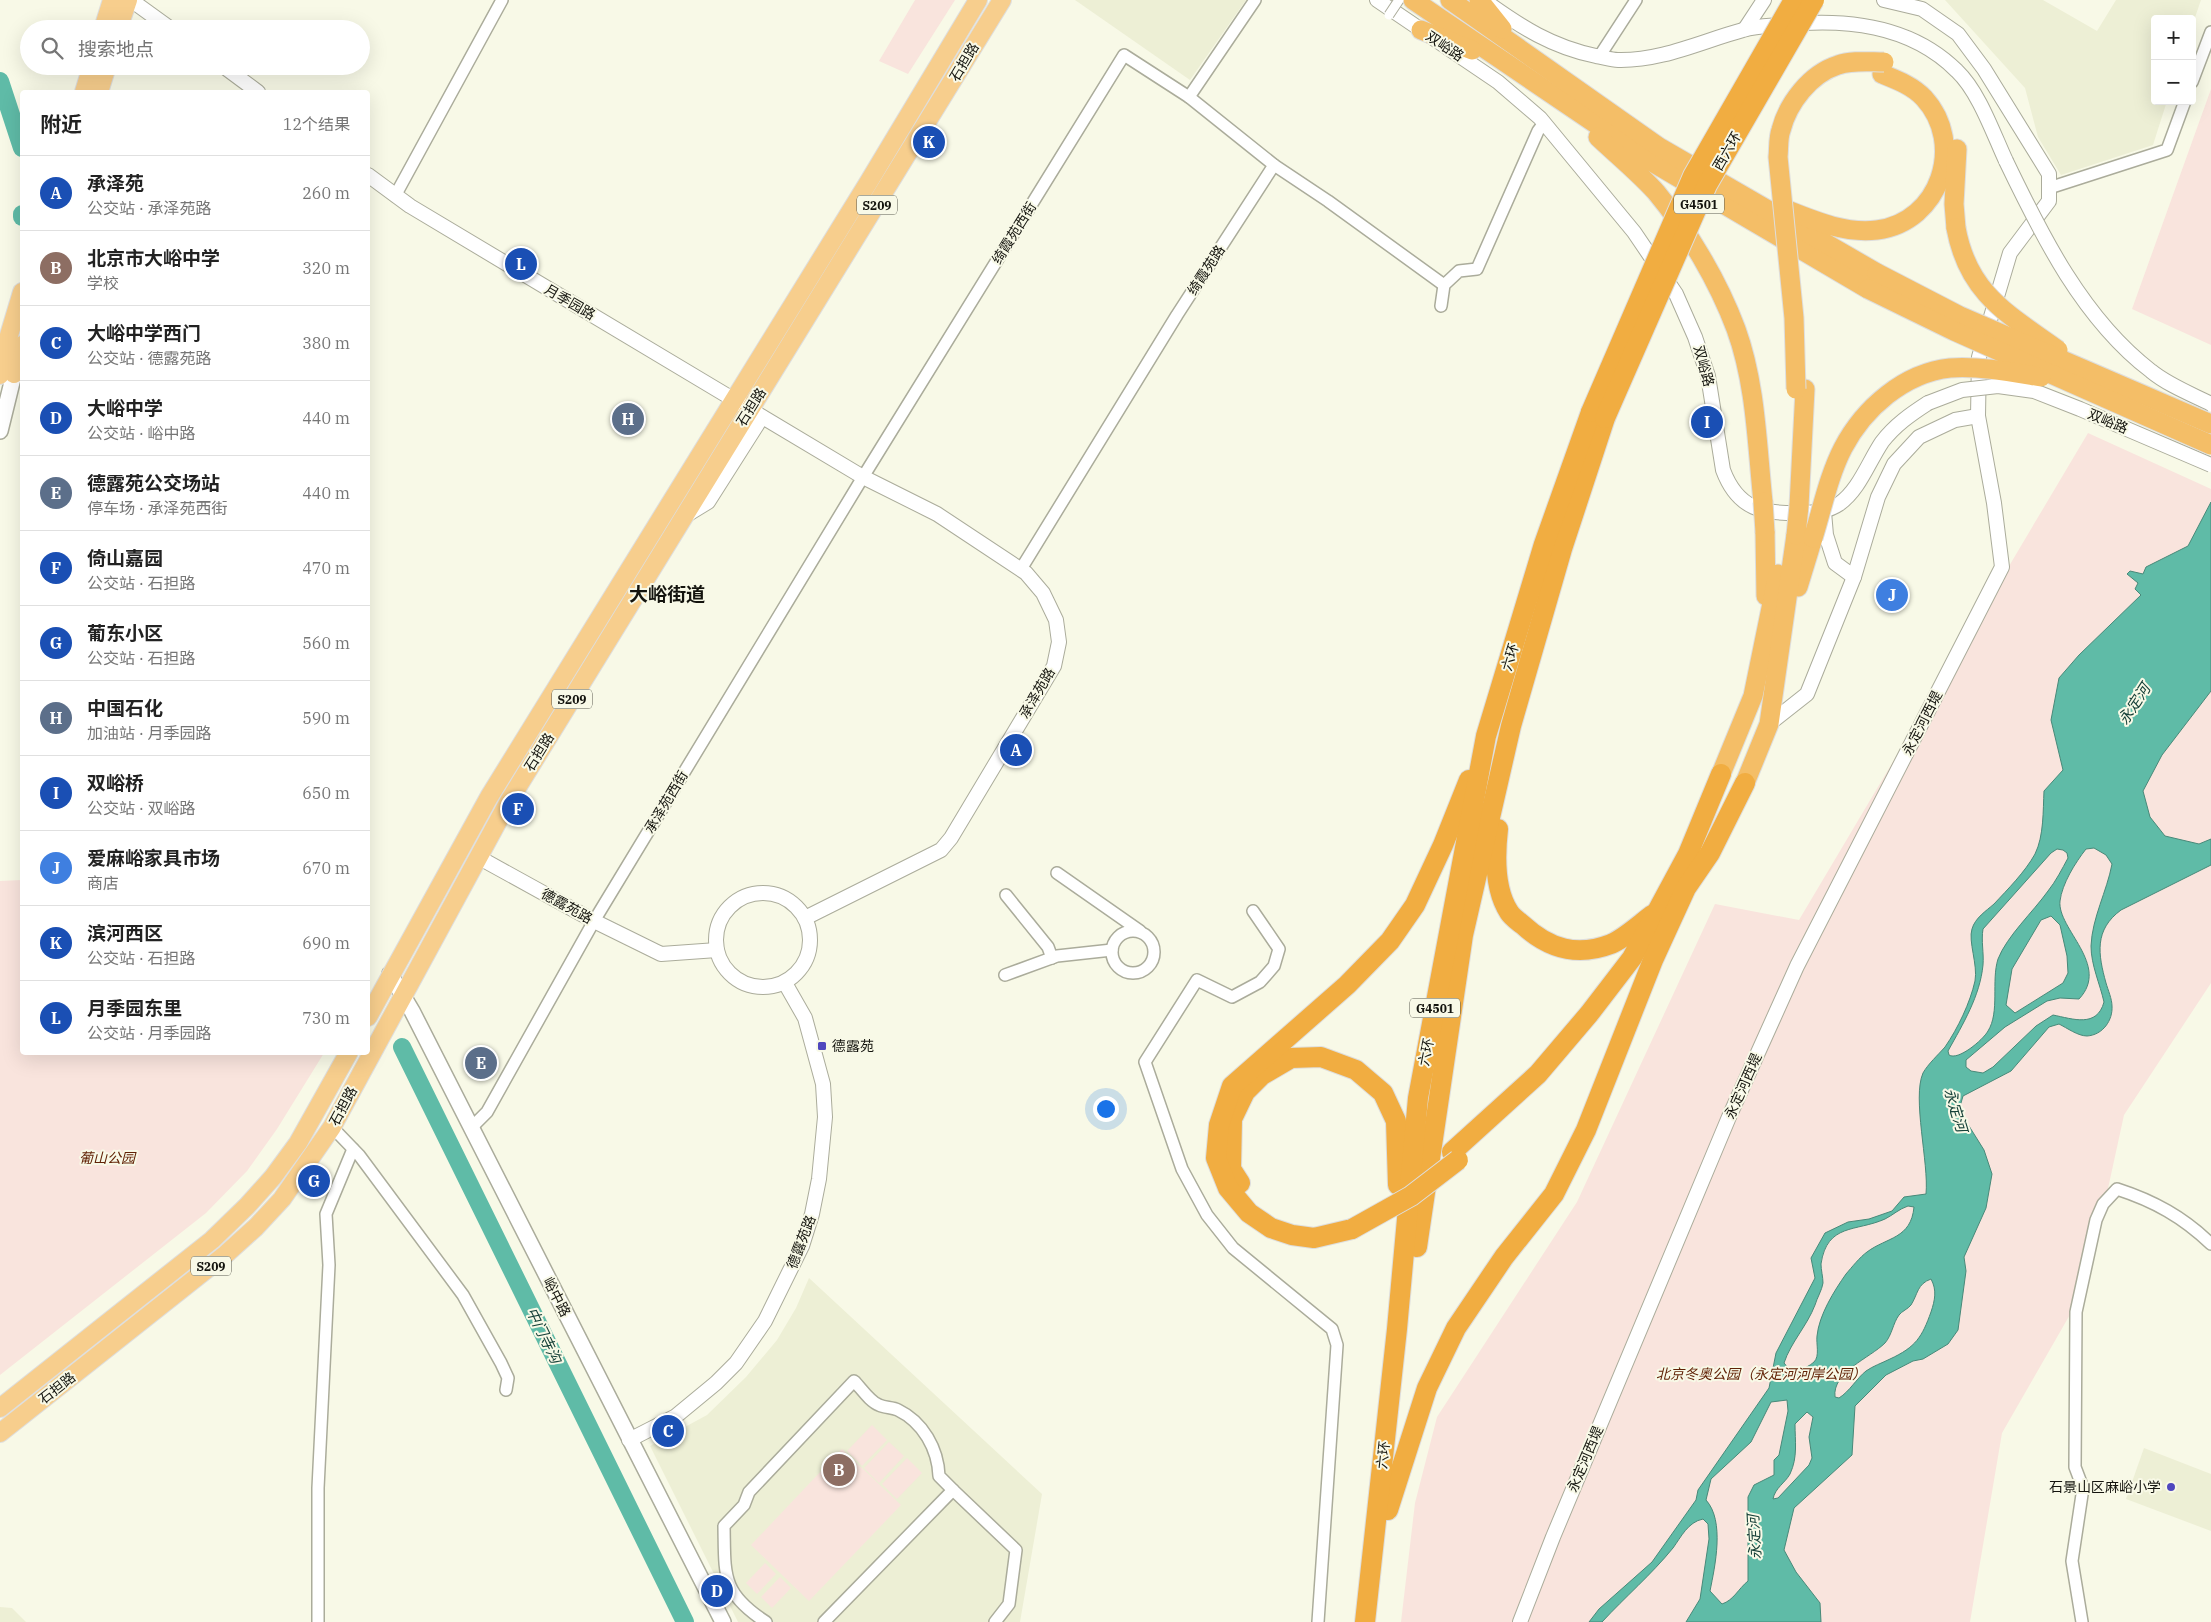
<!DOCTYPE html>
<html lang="zh">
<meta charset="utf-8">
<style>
:root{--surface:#fff;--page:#f6f6f6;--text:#222;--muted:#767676;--line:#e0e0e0;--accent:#d93025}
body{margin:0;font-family:"IBM Plex Serif","Noto Sans SC",serif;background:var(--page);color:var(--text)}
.controls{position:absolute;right:15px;top:15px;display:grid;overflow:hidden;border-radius:5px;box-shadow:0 5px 20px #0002}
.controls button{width:45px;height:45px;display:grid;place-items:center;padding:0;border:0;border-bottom:1px solid var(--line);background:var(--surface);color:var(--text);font:25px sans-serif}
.you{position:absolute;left:1105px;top:1108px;width:18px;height:18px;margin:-12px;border:4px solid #fff;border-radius:50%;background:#1a73e8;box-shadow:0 0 0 8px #1a73e833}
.badge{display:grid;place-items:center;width:32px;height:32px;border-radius:50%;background:var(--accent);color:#fff;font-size:16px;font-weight:700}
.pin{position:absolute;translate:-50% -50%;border:2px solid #fff;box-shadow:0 1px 5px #0006}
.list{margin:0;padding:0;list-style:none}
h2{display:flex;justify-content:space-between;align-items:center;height:65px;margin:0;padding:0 20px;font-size:21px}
h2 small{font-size:16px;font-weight:400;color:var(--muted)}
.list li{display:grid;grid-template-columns:32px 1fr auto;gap:15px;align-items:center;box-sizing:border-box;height:75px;padding:0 20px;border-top:1px solid var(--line)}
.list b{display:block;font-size:19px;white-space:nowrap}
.list p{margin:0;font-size:16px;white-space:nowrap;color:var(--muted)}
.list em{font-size:16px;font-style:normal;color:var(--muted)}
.icon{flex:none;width:28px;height:28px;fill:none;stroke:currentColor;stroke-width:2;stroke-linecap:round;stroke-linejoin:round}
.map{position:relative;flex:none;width:2211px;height:1622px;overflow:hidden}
.search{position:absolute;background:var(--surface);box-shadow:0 5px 20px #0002;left:20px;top:20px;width:350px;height:55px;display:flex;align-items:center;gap:12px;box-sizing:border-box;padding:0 18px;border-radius:28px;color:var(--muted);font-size:19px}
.panel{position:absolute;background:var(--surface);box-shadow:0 5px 20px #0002;left:20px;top:90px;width:350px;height:965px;border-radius:5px}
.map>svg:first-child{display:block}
.built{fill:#edefd5}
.green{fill:#f9e4dd}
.water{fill:#5fbba7;stroke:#488979;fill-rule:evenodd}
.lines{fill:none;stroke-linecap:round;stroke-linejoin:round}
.river{stroke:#5fbba7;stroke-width:18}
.minor-casing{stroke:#abac9b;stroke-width:14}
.tertiary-casing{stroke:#abac9b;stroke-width:16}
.secondary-casing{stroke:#abac9b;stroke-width:18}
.primary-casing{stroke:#dededd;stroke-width:20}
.trunk-casing{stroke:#dededd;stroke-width:21}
.motorway-casing{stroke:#dededd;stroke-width:22}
.minor{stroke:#fff;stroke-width:11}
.tertiary{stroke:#fff;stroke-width:14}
.secondary{stroke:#fff;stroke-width:15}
.primary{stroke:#f7ce8d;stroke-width:18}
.trunk{stroke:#f4be67;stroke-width:19}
.motorway{stroke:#f1ad41;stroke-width:20}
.pedestrian-bridge-casing{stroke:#abac9b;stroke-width:11;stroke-linecap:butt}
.tertiary-bridge-casing{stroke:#abac9b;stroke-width:16;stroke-linecap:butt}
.trunk-bridge-casing{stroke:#dededd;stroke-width:21;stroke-linecap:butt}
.motorway-bridge-casing{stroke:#dededd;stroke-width:22;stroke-linecap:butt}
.pedestrian-bridge{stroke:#fff;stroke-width:9}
.tertiary-bridge{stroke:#fff;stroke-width:14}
.trunk-bridge{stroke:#f4be67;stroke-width:19}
.motorway-bridge{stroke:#f1ad41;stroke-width:20}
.poi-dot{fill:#4f47be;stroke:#f8f9e7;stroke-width:2}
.labels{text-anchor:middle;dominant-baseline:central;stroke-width:4;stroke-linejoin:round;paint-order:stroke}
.shield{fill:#f8f9e7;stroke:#58594f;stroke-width:1}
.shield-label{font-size:12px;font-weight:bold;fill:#14140e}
.street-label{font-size:14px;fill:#14140e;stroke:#f8f9e7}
.poi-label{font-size:14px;fill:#14140e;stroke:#f8f9e7;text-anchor:start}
.park-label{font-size:14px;font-style:italic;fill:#612206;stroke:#f8f9e7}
.water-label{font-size:15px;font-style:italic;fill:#174139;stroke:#f8f9e7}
.district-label{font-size:19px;font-weight:bold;fill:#14140e;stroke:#f8f9e7}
</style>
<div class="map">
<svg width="2211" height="1622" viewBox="0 0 2211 1622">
<rect width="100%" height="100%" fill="#f8f9e7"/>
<g class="built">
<path d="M1075 0H1246L1190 80Z"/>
<path d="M1945 0H2043L2097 31 2116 0H2201L2192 26V19H2155V101H2167L2153 145 2061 175 2038 137 2025 88Z"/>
<path d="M809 1278 1042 1494 1020 1622H738L650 1446 707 1415 746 1377 777 1340 796 1308Z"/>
<path d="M2144 1448 2211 1474V1531L2126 1499Z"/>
<path d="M0 1607 12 1608 26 1622H0Z"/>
</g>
<g class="green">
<path d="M915 0H955L908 74 879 61Z"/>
<path d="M2211 89V345L2132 309Z"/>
<path d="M2088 433 2211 489V983L2124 1115 2087 1285 2002 1433 1970 1622H1401L1415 1503 1437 1417 1577 1202 1715 904 1799 920Z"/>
<path d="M22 880V1052L324 1053 277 1129 247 1171 206 1213 0 1375V881Z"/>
<path d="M872 1425 887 1440 862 1466 847 1451Z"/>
<path d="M889 1442 904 1456 879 1483 864 1468Z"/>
<path d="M842 1449 901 1505 809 1601 751 1545Z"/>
<path d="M907 1458 922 1473 897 1499 882 1484Z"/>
<path d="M765 1563 776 1574 757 1594 746 1583Z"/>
<path d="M780 1577 791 1588 772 1608 761 1597Z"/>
</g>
<path class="water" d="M2211 502V691L2162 755 2143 791 2150 817 2165 836 2199 844 2211 839V865L2121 910C2094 930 2098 954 2106 983 2108 990 2112 999 2112 1006 2113 1020 2103 1035 2087 1036 2078 1036 2067 1028 2059 1024L2049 1027 2011 1071 1963 1096 1959 1110 1984 1150 1992 1174 1986 1208 1964 1257 1966 1271 1958 1330 1948 1344 1923 1359 1913 1361 1886 1375 1855 1406 1852 1455 1794 1508 1784 1550 1796 1572 1820 1603 1821 1622H1686L1700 1599 1709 1539 1708 1524 1703 1519C1688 1522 1681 1537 1673 1548 1651 1575 1625 1597 1602 1622H1589L1599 1609 1652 1562 1696 1500 1698 1490 1769 1388 1776 1353 1815 1278 1811 1258 1825 1233 1848 1222 1869 1219 1892 1211 1904 1197 1926 1194C1929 1163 1912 1098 1923 1073 1928 1064 1938 1055 1945 1047 1958 1028 1970 1003 1975 981 1978 965 1968 941 1972 929 1975 918 1986 911 1994 904 2008 889 2025 872 2035 854 2044 836 2043 810 2044 791L2063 770 2051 720 2059 678 2079 655 2141 595 2135 589 2138 583 2127 574 2130 571 2143 574 2146 567 2188 546ZM2094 848 2106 855 2112 864C2107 891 2092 918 2091 946 2091 965 2100 984 2104 1002 2097 1028 2073 1019 2053 1015L2036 1026 1993 1067 1983 1073 1971 1071 1966 1067V1060L2005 1027 2047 1001 2060 998 2079 999C2111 965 2057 929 2060 901 2062 884 2075 863 2086 849ZM2057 849 2063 850 2067 853 2068 858C2062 869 2056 881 2048 891 2033 912 2007 936 1998 959 1991 981 2000 1012 1988 1031 1983 1040 1958 1061 1949 1055L1948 1051C1963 1024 1980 996 1983 965 1984 953 1981 941 1983 929L2051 853ZM2051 916 2060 925 2067 956 2068 973 2063 983 2015 1013 2006 1005 2012 969 2041 920ZM1908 1206 1914 1207C1911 1239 1887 1237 1867 1252 1860 1257 1852 1267 1846 1274 1834 1291 1819 1315 1817 1336 1816 1344 1820 1356 1814 1362 1810 1366 1802 1369 1797 1372L1790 1370 1784 1363C1791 1342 1807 1326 1815 1305 1817 1298 1822 1290 1823 1283 1823 1277 1821 1270 1821 1264 1827 1223 1856 1232 1885 1219 1893 1215 1899 1209 1908 1206ZM1931 1279C1937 1290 1935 1300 1931 1312 1922 1337 1916 1347 1890 1359 1882 1363 1873 1366 1866 1371 1856 1379 1850 1391 1839 1398L1835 1397C1832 1372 1870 1358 1885 1343 1892 1335 1893 1323 1899 1315 1902 1311 1908 1309 1911 1305 1918 1294 1917 1284 1931 1279ZM1787 1400 1788 1411 1779 1455 1774 1460V1475L1754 1485 1748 1497V1581C1738 1589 1734 1600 1722 1604L1710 1591C1715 1566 1725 1521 1706 1500L1711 1479 1751 1442 1771 1402ZM1807 1412 1813 1417 1809 1437 1812 1458 1809 1465 1778 1498 1773 1499C1775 1488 1785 1483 1790 1474 1798 1457 1795 1441 1795 1424Z"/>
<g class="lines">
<g class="river">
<path d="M0 81 22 148"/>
<path d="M22 217V214"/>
<path d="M402 1047 685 1622"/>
</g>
<defs>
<g id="minor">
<path d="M1599 57 1636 0"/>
<path d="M2192 82 2211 32"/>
<path d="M1274 165 1328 201 1444 285"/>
<path d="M2049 188 2167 150 2185 101"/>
<path d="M395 196 502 0"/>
<path d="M1441 306 1444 285 1459 271 1477 269 1538 131 1544 123"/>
<path d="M1021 569 1177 315 1274 165 1189 97 1255 0"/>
<path d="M1057 873 1140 931"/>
<path d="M1006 895 1048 947 1052 958"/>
<path d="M1253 911 1279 949 1274 966 1260 982 1232 997 1197 980 1145 1062 1182 1169 1207 1215 1233 1248 1332 1329 1337 1345 1318 1622"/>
<circle cx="1133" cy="952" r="21"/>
<path d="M1005 975 1057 956 1112 950"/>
<path d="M332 1127 359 1155 463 1295 501 1363 508 1378 506 1390"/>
<path d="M471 1128 487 1112 594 921 863 477 1124 55 1189 97"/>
<path d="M318 1622V1488L329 1265 326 1214 353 1149"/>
<path d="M766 1622C721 1593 725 1575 724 1526L744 1505 749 1492 854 1381C861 1388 870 1402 879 1405 885 1408 892 1407 898 1410 923 1422 938 1449 939 1476L953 1490"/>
<path d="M824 1622 953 1490 1016 1550 1009 1604 995 1622"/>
<path d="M2082 1622 2072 1561 2083 1488 2075 1467 2076 1312 2096 1220 2103 1204 2117 1189C2154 1201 2183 1217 2211 1244"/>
</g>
<g id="tertiary">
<path d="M131 0 171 29"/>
<path d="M1377 0 1498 82 1540 118 1634 232 1676 294 1695 337 1708 376 1723 470C1738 510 1763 514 1802 513 1815 512 1827 512 1839 504 1859 490 1868 463 1882 442 1895 425 1911 414 1928 403"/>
<path d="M1485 1C1521 27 1552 47 1596 56 1603 57 1611 60 1618 60 1662 61 1702 41 1743 30 1755 26 1768 26 1781 25 1844 18 1910 24 1957 71 1979 92 1993 133 2006 161"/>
<path d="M1745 29 1764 0"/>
<path d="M223 66 258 92"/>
<path d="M368 175 410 206 863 477 937 514 1026 573 1043 593 1056 620 1059 642 1054 666 951 838 941 850 805 918"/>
<path d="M1824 512 1826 535 1835 563 1854 577"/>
<path d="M685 516 708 502 762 417"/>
<path d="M1769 724 1807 694 1854 577 1878 497 1894 464 1919 437 1955 420 1978 416"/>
<path d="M478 857 594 921 661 954 717 950"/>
<circle cx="763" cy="940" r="47"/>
<path d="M629 1440 676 1416 716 1383 736 1363 765 1321 802 1246 812 1214 819 1179 825 1117 823 1084 805 1018 785 983"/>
<path d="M1520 1622 1553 1537 1729 1117 1797 966 2002 567 1994 503 1978 416 1979 357 2010 253 2049 201V174L1984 69 1958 34 1922 9 1884 0"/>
</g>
<g id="secondary">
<path d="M0 431 14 374"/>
<path d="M390 974 412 1011 723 1622"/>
</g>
<g id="primary">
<path d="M103 29 112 0"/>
<path d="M118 29 128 0"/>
<path d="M84 92 92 66"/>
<path d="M99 92 107 66"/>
<path d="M14 374 22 345"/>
<path d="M0 375 7 342 22 292"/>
<path d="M368 1017 489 797 868 183 978 0"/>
<path d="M0 1408 212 1240 247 1206 273 1177 298 1143 349 1052"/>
<path d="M0 1433 226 1254 256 1227 282 1199 332 1127 509 801 1002 0"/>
</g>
<g id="trunk">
<path d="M1413 0 1652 162 1868 289"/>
<path d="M1450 0 1659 147 1877 273"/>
<path d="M1479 0 1502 29"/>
<path d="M1421 30 1472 50"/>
<path d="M1598 137C1617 155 1639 173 1656 192 1689 232 1718 281 1736 329 1756 384 1757 445 1763 502"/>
<path d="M1785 209C1815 221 1845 234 1877 230 1940 222 1966 144 1924 98 1913 86 1897 80 1882 74"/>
<path d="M1956 228 1954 204 1957 149"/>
<path d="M1799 506 1805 389"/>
<path d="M1765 532 1766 596"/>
<path d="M1798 587 1813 538"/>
<path d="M1721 774 1753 696 1778 574"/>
<path d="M1745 783 1769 724 1796 535"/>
</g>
<g id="motorway">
<path d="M1498 829C1495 855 1494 889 1509 912 1512 917 1518 921 1523 925 1549 949 1577 957 1611 944 1625 938 1640 924 1652 915"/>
<path d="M1452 1152 1538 1074 1589 1014 1632 958 1688 854 1721 774"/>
<path d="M1240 1183 1231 1169 1232 1119 1245 1092 1262 1075 1291 1058 1321 1057 1356 1070 1383 1093 1396 1121 1398 1185"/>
<path d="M1352 1229 1314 1238 1292 1235 1271 1228 1249 1213 1228 1188 1216 1158 1219 1125 1232 1086 1347 985 1390 941 1415 905 1443 845 1469 780"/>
<path d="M1417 1247 1463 935 1511 726 1562 549 1605 418"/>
<path d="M1388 1510 1427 1388 1456 1328 1504 1257 1554 1194 1586 1130 1653 960 1686 888 1710 853 1745 783"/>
<path d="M1365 1622 1397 1329 1418 1098 1486 736 1544 544 1591 412"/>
</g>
</defs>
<use href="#minor" class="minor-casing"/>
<use href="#tertiary" class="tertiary-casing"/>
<use href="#secondary" class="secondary-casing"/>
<use href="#primary" class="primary-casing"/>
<use href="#trunk" class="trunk-casing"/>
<use href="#motorway" class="motorway-casing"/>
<use href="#minor" class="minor"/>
<use href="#tertiary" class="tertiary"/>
<use href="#secondary" class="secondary"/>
<use href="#primary" class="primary"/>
<use href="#trunk" class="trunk"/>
<use href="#motorway" class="motorway"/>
<defs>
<path id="pedestrian-bridge" d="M1389 15 1399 0"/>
<g id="tertiary-bridge">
<path d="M2006 161C2042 236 2083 319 2151 371 2168 385 2191 394 2211 404"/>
<path d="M1928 403 1962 390 1998 386 2034 391 2080 409 2211 465"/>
</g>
<g id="trunk-bridge">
<path d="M1956 228C1968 294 2008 314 2058 350"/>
<path d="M1877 273 1960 316 2211 424"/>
<path d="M1868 289 1954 331 2211 445"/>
<path d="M1796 389 1794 318 1778 157C1779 148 1778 138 1781 130 1788 103 1810 74 1838 65 1852 60 1869 62 1884 62"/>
<path d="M1763 502 1765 532"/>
<path d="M1796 535 1799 506"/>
<path d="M1813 538C1822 509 1829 475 1843 448 1864 408 1904 373 1950 368 1981 366 2011 372 2041 377"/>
</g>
<g id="motorway-bridge">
<path d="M1591 412 1693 176 1794 0"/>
<path d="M1605 418 1707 185 1814 0"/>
<path d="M1352 1229 1411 1196 1458 1160"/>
</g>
</defs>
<use href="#pedestrian-bridge" class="pedestrian-bridge-casing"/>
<use href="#tertiary-bridge" class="tertiary-bridge-casing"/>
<use href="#trunk-bridge" class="trunk-bridge-casing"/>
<use href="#motorway-bridge" class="motorway-bridge-casing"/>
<use href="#pedestrian-bridge" class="pedestrian-bridge"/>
<use href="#tertiary-bridge" class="tertiary-bridge"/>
<use href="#trunk-bridge" class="trunk-bridge"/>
<use href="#motorway-bridge" class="motorway-bridge"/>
</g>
<g class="poi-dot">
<rect x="817" y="1041" width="10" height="10" rx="2.5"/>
<circle cx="2171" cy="1487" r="5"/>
</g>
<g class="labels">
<g class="shield">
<rect x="1674" y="194.5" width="50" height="19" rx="4"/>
<rect x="857" y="195.5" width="40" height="19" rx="4"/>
<rect x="552" y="689.5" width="40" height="19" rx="4"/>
<rect x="1410" y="998.5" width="50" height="19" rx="4"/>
<rect x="191" y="1256.5" width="40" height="19" rx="4"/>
</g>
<g class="shield-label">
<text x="1699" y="204">G4501</text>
<text x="877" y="205">S209</text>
<text x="572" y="699">S209</text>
<text x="1435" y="1008">G4501</text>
<text x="211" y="1266">S209</text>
</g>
<g class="street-label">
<text transform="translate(1445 46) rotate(34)">双峪路</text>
<text transform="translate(964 62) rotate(-59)">石担路</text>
<text transform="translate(1727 151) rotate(-60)">西六环</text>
<text transform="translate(1014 233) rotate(-58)">绮霞苑西街</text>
<text transform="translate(1206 270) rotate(-57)">绮霞苑路</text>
<text transform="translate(570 302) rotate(30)">月季园路</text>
<text transform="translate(1704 366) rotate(75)">双峪路</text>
<text transform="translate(751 407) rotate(-58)">石担路</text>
<text transform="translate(2108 421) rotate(23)">双峪路</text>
<text transform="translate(1510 657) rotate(-73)">六环</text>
<text transform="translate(1037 693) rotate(-60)">承泽苑路</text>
<text transform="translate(1922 723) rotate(-63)">永定河西堤</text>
<text transform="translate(539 752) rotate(-58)">石担路</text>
<text transform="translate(666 802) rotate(-59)">承泽苑西街</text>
<text transform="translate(567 906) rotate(29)">德露苑路</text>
<text transform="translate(1426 1052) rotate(-79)">六环</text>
<text transform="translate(1743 1086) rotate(-66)">永定河西堤</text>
<text transform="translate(343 1106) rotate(-62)">石担路</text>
<text transform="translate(801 1242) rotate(-69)">德露苑路</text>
<text transform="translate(557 1297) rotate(63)">峪中路</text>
<text transform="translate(57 1388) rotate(-38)">石担路</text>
<text transform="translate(1383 1455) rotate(-84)">六环</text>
<text transform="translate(1585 1459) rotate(-67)">永定河西堤</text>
</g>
<g class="poi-label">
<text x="832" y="1046">德露苑</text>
<text x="2161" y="1487" text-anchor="end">石景山区麻峪小学</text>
</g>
<g class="park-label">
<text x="107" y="1158">葡山公园</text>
<text x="1761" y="1374">北京冬奥公园（永定河河岸公园）</text>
</g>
<g class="water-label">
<text transform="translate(2134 704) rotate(-57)">永定河</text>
<text transform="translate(1956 1110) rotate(73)">永定河</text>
<text transform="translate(544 1335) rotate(64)">中门寺沟</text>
<text transform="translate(1754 1537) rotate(-93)">永定河</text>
</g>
<g class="district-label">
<text x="667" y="594">大峪街道</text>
</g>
</g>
</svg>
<div class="controls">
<button>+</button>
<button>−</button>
</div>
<div class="you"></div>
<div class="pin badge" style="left:1016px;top:750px;background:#1a4fb4">A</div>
<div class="pin badge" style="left:839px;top:1470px;background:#8d6e63">B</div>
<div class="pin badge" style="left:668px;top:1431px;background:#1a4fb4">C</div>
<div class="pin badge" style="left:717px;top:1591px;background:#1a4fb4">D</div>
<div class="pin badge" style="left:481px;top:1063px;background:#5c6f8a">E</div>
<div class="pin badge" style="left:518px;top:809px;background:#1a4fb4">F</div>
<div class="pin badge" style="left:314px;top:1181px;background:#1a4fb4">G</div>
<div class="pin badge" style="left:628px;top:419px;background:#5c6f8a">H</div>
<div class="pin badge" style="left:1707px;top:422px;background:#1a4fb4">I</div>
<div class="pin badge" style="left:1892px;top:595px;background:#3f7fe0">J</div>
<div class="pin badge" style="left:929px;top:142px;background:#1a4fb4">K</div>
<div class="pin badge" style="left:521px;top:264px;background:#1a4fb4">L</div>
<div class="search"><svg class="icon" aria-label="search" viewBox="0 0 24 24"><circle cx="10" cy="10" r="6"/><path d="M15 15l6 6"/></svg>搜索地点</div>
<section class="panel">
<h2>附近<small>12个结果</small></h2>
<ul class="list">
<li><span class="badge" style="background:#1a4fb4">A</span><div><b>承泽苑</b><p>公交站 · 承泽苑路</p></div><em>260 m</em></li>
<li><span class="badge" style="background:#8d6e63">B</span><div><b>北京市大峪中学</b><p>学校</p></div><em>320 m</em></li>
<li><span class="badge" style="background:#1a4fb4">C</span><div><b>大峪中学西门</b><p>公交站 · 德露苑路</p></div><em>380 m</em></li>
<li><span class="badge" style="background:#1a4fb4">D</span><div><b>大峪中学</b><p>公交站 · 峪中路</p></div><em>440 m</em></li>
<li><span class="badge" style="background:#5c6f8a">E</span><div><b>德露苑公交场站</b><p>停车场 · 承泽苑西街</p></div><em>440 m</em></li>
<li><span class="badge" style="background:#1a4fb4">F</span><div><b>倚山嘉园</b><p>公交站 · 石担路</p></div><em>470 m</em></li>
<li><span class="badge" style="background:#1a4fb4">G</span><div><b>葡东小区</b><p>公交站 · 石担路</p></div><em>560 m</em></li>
<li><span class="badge" style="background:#5c6f8a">H</span><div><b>中国石化</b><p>加油站 · 月季园路</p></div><em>590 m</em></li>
<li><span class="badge" style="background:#1a4fb4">I</span><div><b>双峪桥</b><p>公交站 · 双峪路</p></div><em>650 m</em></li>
<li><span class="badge" style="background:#3f7fe0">J</span><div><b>爱麻峪家具市场</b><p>商店</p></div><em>670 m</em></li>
<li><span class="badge" style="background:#1a4fb4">K</span><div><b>滨河西区</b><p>公交站 · 石担路</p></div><em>690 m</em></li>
<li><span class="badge" style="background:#1a4fb4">L</span><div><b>月季园东里</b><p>公交站 · 月季园路</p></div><em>730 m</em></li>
</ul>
</section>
</div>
